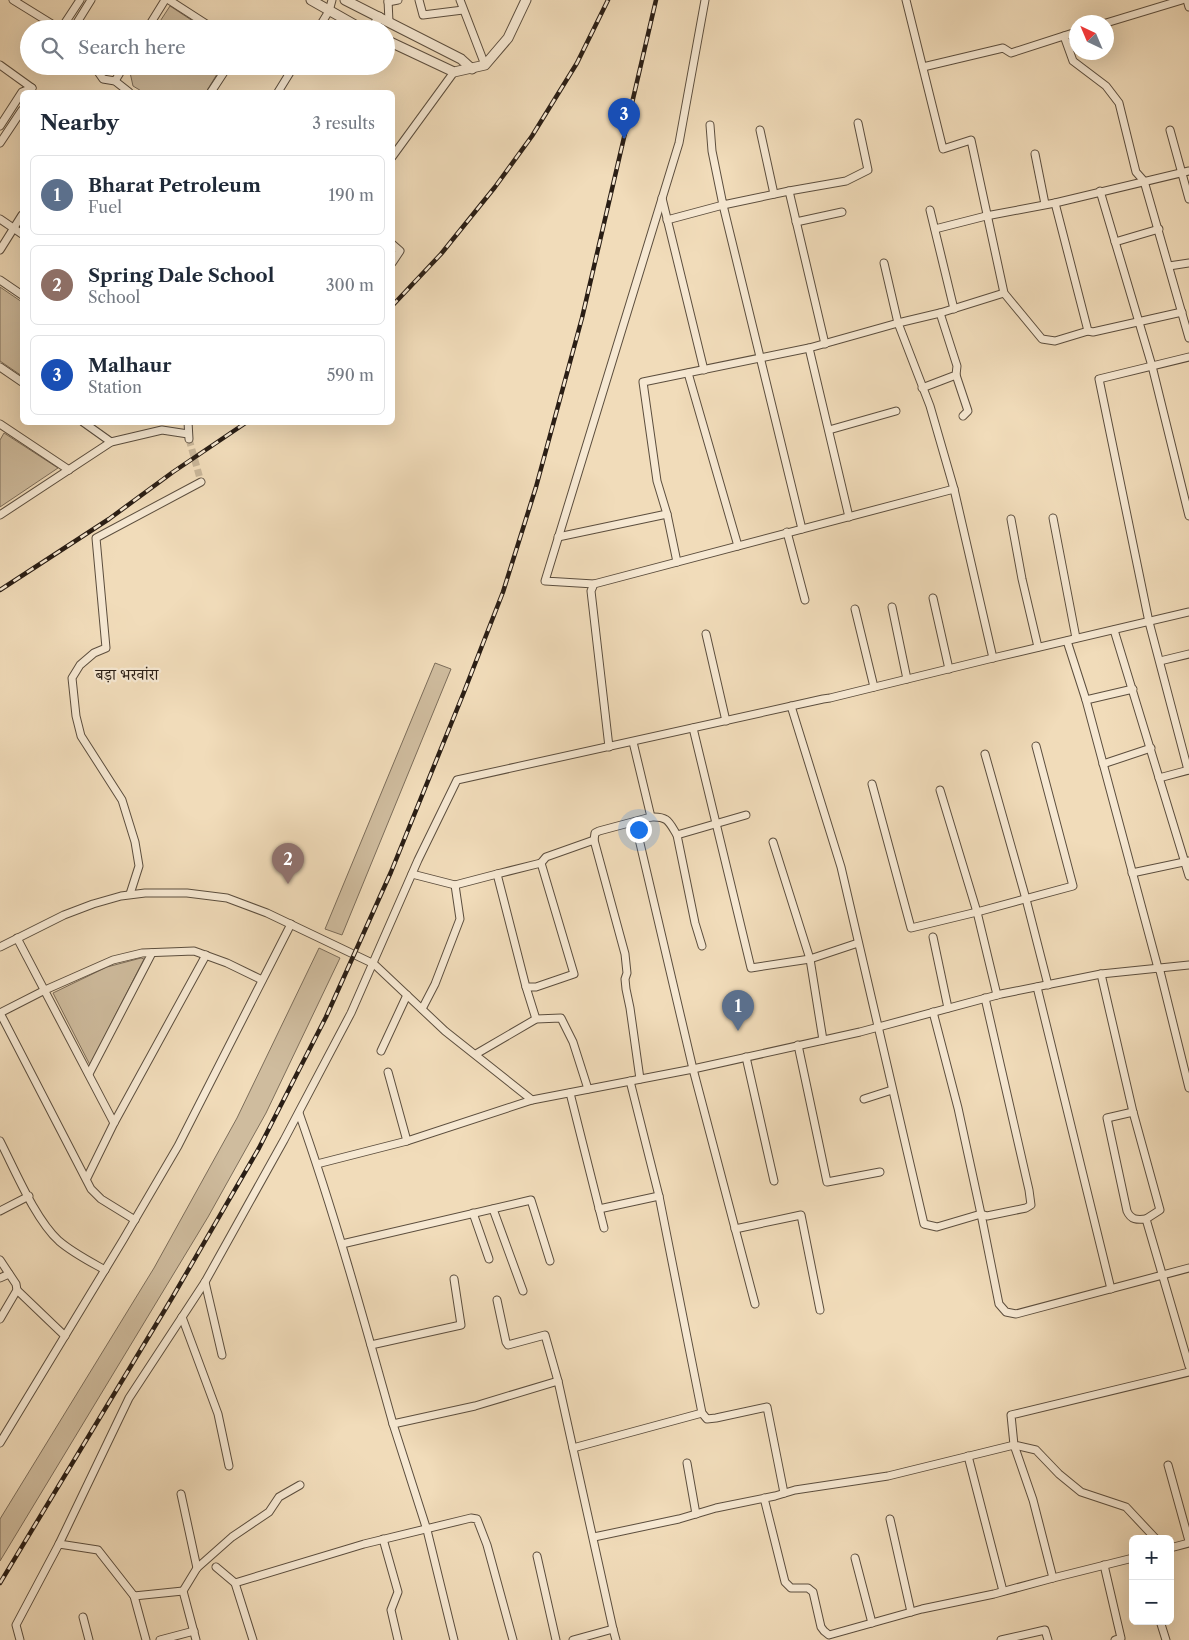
<!DOCTYPE html>
<meta charset="utf-8">
<style>
:root{--surface:#fff;--page:#f2f2f3;--text:#1f2937;--muted:#747a83;--line:#e0e1e3;--accent:#8f2418}
body{margin:0;font-family:"Libre Caslon Text","Noto Serif Devanagari",serif;background:var(--page);color:var(--text)}
.controls{position:absolute;right:15px;bottom:15px;display:grid;overflow:hidden;border-radius:8px;box-shadow:0 5px 20px #0002}
.controls button{width:45px;height:45px;display:grid;place-items:center;padding:0;border:0;border-bottom:1px solid var(--line);background:var(--surface);color:var(--text);font:25px sans-serif}
.compass{position:absolute;left:1069px;top:15px;width:45px;height:45px;border-radius:50%;background:var(--surface);box-shadow:0 5px 20px #0002;rotate:316deg}
.you{position:absolute;left:638px;top:829px;width:18px;height:18px;margin:-12px;border:4px solid #fff;border-radius:50%;background:#1a73e8;box-shadow:0 0 0 8px #1a73e833}
.badge{display:grid;place-items:center;width:32px;height:32px;border-radius:50%;background:var(--accent);color:#fff;font-size:16px;font-weight:700}
.pin{position:absolute;translate:-50% -41px;filter:drop-shadow(0 1px 2px #0008)}
.pin::after{content:'';position:absolute;top:26px;width:18px;height:15px;background:inherit;clip-path:polygon(0 0,100% 0,50% 100%)}
.list{margin:0;padding:0;list-style:none}
h2{display:flex;justify-content:space-between;align-items:center;height:65px;margin:0;padding:0 20px;font-size:21px}
h2 small{font-size:16px;font-weight:400;color:var(--muted)}
.list li{display:grid;grid-template-columns:32px 1fr auto;gap:15px;align-items:center;box-sizing:border-box;height:80px;margin:0 10px 10px;padding:0 10px;border:1px solid var(--line);border-radius:8px}
.list b{display:block;font-size:19px;white-space:nowrap}
.list p{margin:0;font-size:16px;white-space:nowrap;color:var(--muted)}
.list em{font-size:16px;font-style:normal;color:var(--muted)}
.icon{flex:none;width:28px;height:28px;fill:none;stroke:currentColor;stroke-width:2;stroke-linecap:round;stroke-linejoin:round}
.map{position:relative;flex:none;width:1189px;height:1640px;overflow:hidden}
.search{position:absolute;background:var(--surface);box-shadow:0 5px 20px #0002;left:20px;top:20px;width:375px;height:55px;display:flex;align-items:center;gap:12px;box-sizing:border-box;padding:0 18px;border-radius:28px;color:var(--muted);font-size:19px}
.panel{position:absolute;background:var(--surface);box-shadow:0 5px 20px #0002;left:20px;top:90px;width:375px;height:335px;border-radius:8px}
.map>svg:first-child{display:block}
.green{fill:#cfbc9e;stroke:#7c6d5a}
.lines{fill:none;stroke-linecap:round;stroke-linejoin:round}
.minor-tunnel{stroke:#c9b699;stroke-width:7;stroke-dasharray:7 3.5;stroke-linecap:butt}
.minor-casing{stroke:#5c4e3e;stroke-width:9}
.tertiary-casing{stroke:#5c4e3e;stroke-width:11}
.minor{stroke:#f6e8d2;stroke-width:7}
.tertiary{stroke:#f6e8d2;stroke-width:9}
.rail-casing{stroke:#2a1e15;stroke-width:4.5}
.rail{stroke:#f6e8d2;stroke-width:2.5;stroke-dasharray:8;stroke-linecap:butt}
.labels{text-anchor:middle;dominant-baseline:central;stroke-width:4.5;stroke-linejoin:round;paint-order:stroke}
.quarter-label{font-size:16px;fill:#2a1e15;stroke:#f6e8d2}
</style>
<div class="map">
<svg width="1189" height="1640" viewBox="0 0 1189 1640">
<rect width="100%" height="100%" fill="#f1dcba"/>
<filter id="stains"><feTurbulence type="fractalNoise" baseFrequency=".004" numOctaves="4"/><feColorMatrix values="0 0 0 0 .2 0 0 0 0 .09 0 0 0 0 .02 0 0 0 .5 -.17"/></filter>
<radialGradient id="worn" r=".72"><stop offset=".6" stop-color="#630" stop-opacity="0"/><stop offset="1" stop-color="#630" stop-opacity=".3"/></radialGradient>
<g class="green">
<path d="M170 6 205 29H155Z"/>
<path d="M131 66H222L206 92H143L133 86 129 68Z"/>
<path d="M0 287 22 302V376L0 361Z"/>
<path d="M4 433 58 468 0 507V440Z"/>
<path d="M435 663 451 669 342 935 325 929Z"/>
<path d="M319 948 340 958 266 1113 208 1217 0 1561V1519L154 1268 237 1118Z"/>
<path d="M141 958 144 959 90 1065 53 993 107 967Z"/>
</g>
<g class="lines">
<path class="minor-tunnel" d="M189 439 201 482"/>
<defs>
<g id="minor">
<path d="M13 0 60 29"/>
<path d="M169 0 214 29"/>
<path d="M388 0 389 22"/>
<path d="M419 0 423 15 463 10"/>
<path d="M460 0 485 65"/>
<path d="M906 0 943 149 971 140 1004 293 1042 339 1055 341 1088 331"/>
<path d="M1187 0 1189 7"/>
<path d="M388 2 398 0"/>
<path d="M1106 23 1182 0"/>
<path d="M61 29 80 0"/>
<path d="M73 29 91 0"/>
<path d="M147 29 165 0"/>
<path d="M318 29 329 11 332 0"/>
<path d="M1064 36 1073 61 1106 86 1119 103 1136 172 1144 181 1189 338"/>
<path d="M0 65 32 88"/>
<path d="M94 66 103 79 115 81 129 92"/>
<path d="M923 67 1003 48 1011 53 1076 32"/>
<path d="M115 81 124 66"/>
<path d="M211 92 228 66"/>
<path d="M278 92 294 66"/>
<path d="M710 125 712 151 723 205 789 191 825 344"/>
<path d="M0 126 22 92 32 88"/>
<path d="M760 130 774 194"/>
<path d="M1170 130 1189 199"/>
<path d="M0 143 22 110"/>
<path d="M1035 154 1045 204"/>
<path d="M392 157 454 72"/>
<path d="M789 191 846 181 868 170 858 123"/>
<path d="M1100 191 1152 366 1189 516"/>
<path d="M662 198 704 370"/>
<path d="M930 210 954 309"/>
<path d="M0 219 22 234"/>
<path d="M667 220 723 205 802 529"/>
<path d="M796 222 842 212"/>
<path d="M935 229 986 216 1055 203"/>
<path d="M1115 242 1159 229"/>
<path d="M392 244 400 251 392 263"/>
<path d="M0 250 22 215"/>
<path d="M884 263 898 323 930 406 954 489"/>
<path d="M1169 266 1189 263"/>
<path d="M0 280 22 295"/>
<path d="M1182 312 1093 332 1088 331 1055 203 1189 171"/>
<path d="M940 313 1004 293"/>
<path d="M0 367 22 382"/>
<path d="M688 373 738 546"/>
<path d="M956 375 968 411 963 416"/>
<path d="M83 422 111 442"/>
<path d="M188 422 189 439"/>
<path d="M0 424 69 470"/>
<path d="M829 430 896 411"/>
<path d="M0 515 111 442 162 430 188 434"/>
<path d="M849 517 809 348 898 323 940 313 957 366 956 375 922 388"/>
<path d="M1053 518 1076 638"/>
<path d="M1011 519 1022 579 1038 647"/>
<path d="M787 532 805 600"/>
<path d="M558 537 667 514"/>
<path d="M677 562 667 514 657 481 643 382 809 348"/>
<path d="M594 584 545 581 679 143 705 0"/>
<path d="M933 598 949 669"/>
<path d="M892 607 907 679"/>
<path d="M855 609 874 687"/>
<path d="M1114 630 1189 876"/>
<path d="M706 634 726 721"/>
<path d="M1067 641 1086 700 1158 968 1160 971 1189 1088"/>
<path d="M1160 661 1189 654"/>
<path d="M1086 700 1133 689"/>
<path d="M791 706 841 867 924 1224 937 1227 981 1214 999 1304 1006 1312 1016 1314 1189 1268"/>
<path d="M693 728 751 968 810 959 858 943"/>
<path d="M609 747 591 591 594 584 954 489 993 658"/>
<path d="M985 754 1026 899 1048 985"/>
<path d="M1103 764 1151 748"/>
<path d="M1188 770 1149 622 1099 379 1189 357"/>
<path d="M1159 778 1189 770"/>
<path d="M872 784 911 928 977 912 1073 886 1036 746"/>
<path d="M940 790 977 912 997 995"/>
<path d="M651 817C668 816 669 822 677 835"/>
<path d="M635 822 693 1069 755 1304"/>
<path d="M594 840 595 833 599 831 651 817 633 742"/>
<path d="M773 842 810 959 823 1040"/>
<path d="M1132 873 1189 861"/>
<path d="M412 874 455 885"/>
<path d="M497 874 541 863"/>
<path d="M130 894 139 866 135 842 122 800 81 736 76 716 72 678 80 665 94 653 106 648 96 538 201 482"/>
<path d="M933 937 948 1008"/>
<path d="M17 938 114 1123"/>
<path d="M702 946 695 923 677 835 746 815"/>
<path d="M0 947 64 915 93 904 121 896 145 893H187L227 898 267 913 374 964 445 1031 532 1100 693 1069 860 1032 1001 994 1101 974 1189 965"/>
<path d="M1101 974 1133 1112 1160 1210 1146 1219 1189 1366"/>
<path d="M526 987 536 1019"/>
<path d="M1037 987 1111 1289"/>
<path d="M422 1009 435 984 460 919 455 885 497 874 526 987H536L574 974 541 863 546 857 594 840 625 954 627 973 625 979 626 989 630 1008 640 1079"/>
<path d="M933 1012 958 1108 981 1214 987 1216 1026 1208 1031 1205 1029 1190 985 998"/>
<path d="M798 1045 827 1182 880 1172"/>
<path d="M381 1051 407 995"/>
<path d="M476 1054 536 1019 561 1018 573 1042 588 1089"/>
<path d="M746 1057 774 1181"/>
<path d="M388 1072 407 1141"/>
<path d="M89 1074 152 953"/>
<path d="M630 1081 659 1196 702 1413 707 1419 716 1418 767 1407 784 1493"/>
<path d="M570 1093 604 1228"/>
<path d="M864 1099 892 1090"/>
<path d="M1133 1112 1107 1118 1127 1211C1131 1220 1137 1220 1146 1219"/>
<path d="M299 1113C335 1215 364 1320 393 1424L475 1406 558 1381 613 1629"/>
<path d="M0 1141C15 1170 35 1219 59 1241 73 1253 89 1261 105 1270"/>
<path d="M317 1164 407 1141 532 1100"/>
<path d="M87 1178 114 1123 206 955"/>
<path d="M493 1209 523 1291"/>
<path d="M599 1209 659 1196"/>
<path d="M0 1211 29 1196"/>
<path d="M473 1213 489 1259"/>
<path d="M135 1220 101 1199 91 1189 0 1013 45 990 113 960 142 953 194 951 227 963 262 980"/>
<path d="M735 1229 801 1215 820 1310"/>
<path d="M342 1244 531 1200 550 1261"/>
<path d="M0 1260 16 1284 17 1290 0 1319"/>
<path d="M0 1278 9 1274"/>
<path d="M205 1282 222 1355"/>
<path d="M17 1290 65 1336"/>
<path d="M497 1300 506 1342 508 1345 545 1335 558 1381"/>
<path d="M182 1317 218 1414 229 1466"/>
<path d="M371 1345 461 1325 454 1279"/>
<path d="M393 1424 427 1530 454 1640"/>
<path d="M0 1443 123 1240 178 1146 291 924"/>
<path d="M573 1448 702 1413"/>
<path d="M968 1456 1003 1591"/>
<path d="M687 1463 696 1514"/>
<path d="M1168 1465 1189 1541"/>
<path d="M181 1494 197 1568"/>
<path d="M890 1519 911 1612"/>
<path d="M594 1537 679 1519 716 1508 775 1496 795 1490 888 1476 1014 1445 1033 1500 1053 1578 994 1594 922 1609 829 1635 824 1631 821 1627 813 1592 808 1588H791L785 1582 764 1498"/>
<path d="M383 1539 398 1592 391 1610 398 1640"/>
<path d="M1156 1539 1126 1507 1081 1492 1059 1474 1036 1450 1014 1445 1011 1415 1189 1372"/>
<path d="M59 1544 98 1550 134 1596 183 1591"/>
<path d="M1170 1548 1189 1543"/>
<path d="M537 1556 556 1640"/>
<path d="M855 1558 872 1623"/>
<path d="M1104 1565 1121 1638 1115 1640"/>
<path d="M216 1567 235 1583 253 1640"/>
<path d="M1053 1578 1133 1558"/>
<path d="M235 1583 364 1544 471 1518 477 1519 487 1545 513 1640"/>
<path d="M134 1596 146 1640"/>
<path d="M83 1617 89 1640"/>
<path d="M1160 1621 1166 1640"/>
<path d="M20 1640 16 1625 59 1544 129 1398 205 1282 284 1140 351 1013 418 860 457 780 823 699 830 698 993 658 1189 612"/>
<path d="M160 1640 194 1631"/>
<path d="M196 1640 183 1591 197 1568 232 1537 269 1512 279 1497 300 1485"/>
<path d="M573 1640 613 1629 616 1640"/>
<path d="M1001 1640 1045 1630 1048 1640"/>
</g>
<g id="tertiary">
<path d="M311 0 362 29"/>
<path d="M345 0 461 59 472 69"/>
<path d="M373 29 379 17"/>
<path d="M386 40 454 72 485 65 508 38 526 0"/>
</g>
</defs>
<use href="#minor" class="minor-casing"/>
<use href="#tertiary" class="tertiary-casing"/>
<use href="#minor" class="minor"/>
<use href="#tertiary" class="tertiary"/>
<defs>
<g id="rail">
<path d="M392 306 441 254 495 187 532 136 577 63 608 0"/>
<path d="M0 590 109 519 173 472 247 422"/>
<path d="M0 1583 172 1298 259 1148 326 1017 391 872 464 692 503 592 536 487 582 318 656 0"/>
</g>
</defs>
<use href="#rail" class="rail-casing"/>
<use href="#rail" class="rail"/>
</g>
<g class="labels">
<g class="quarter-label">
<text x="127" y="674">बड़ा भरवांरा</text>
</g>
</g>
<rect width="100%" height="100%" filter="url(#stains)"/>
<rect width="100%" height="100%" fill="url(#worn)"/>
</svg>
<div class="controls">
<button>+</button>
<button>−</button>
</div>
<svg class="compass" viewBox="-18 -18 36 36"><path d="M0-13l5 13h-10z" fill="#e53935"/><path d="M0 13l5-13h-10z" fill="#747a83"/></svg>
<div class="you"></div>
<div class="pin badge" style="left:738px;top:1031px;background:#5c6f8a">1</div>
<div class="pin badge" style="left:288px;top:884px;background:#8d6e63">2</div>
<div class="pin badge" style="left:624px;top:139px;background:#1a4fb4">3</div>
<div class="search"><svg class="icon" aria-label="search" viewBox="0 0 24 24"><circle cx="10" cy="10" r="6"/><path d="M15 15l6 6"/></svg>Search here</div>
<section class="panel">
<h2>Nearby<small>3 results</small></h2>
<ul class="list">
<li><span class="badge" style="background:#5c6f8a">1</span><div><b>Bharat Petroleum</b><p>Fuel</p></div><em>190 m</em></li>
<li><span class="badge" style="background:#8d6e63">2</span><div><b>Spring Dale School</b><p>School</p></div><em>300 m</em></li>
<li><span class="badge" style="background:#1a4fb4">3</span><div><b>Malhaur</b><p>Station</p></div><em>590 m</em></li>
</ul>
</section>
</div>
